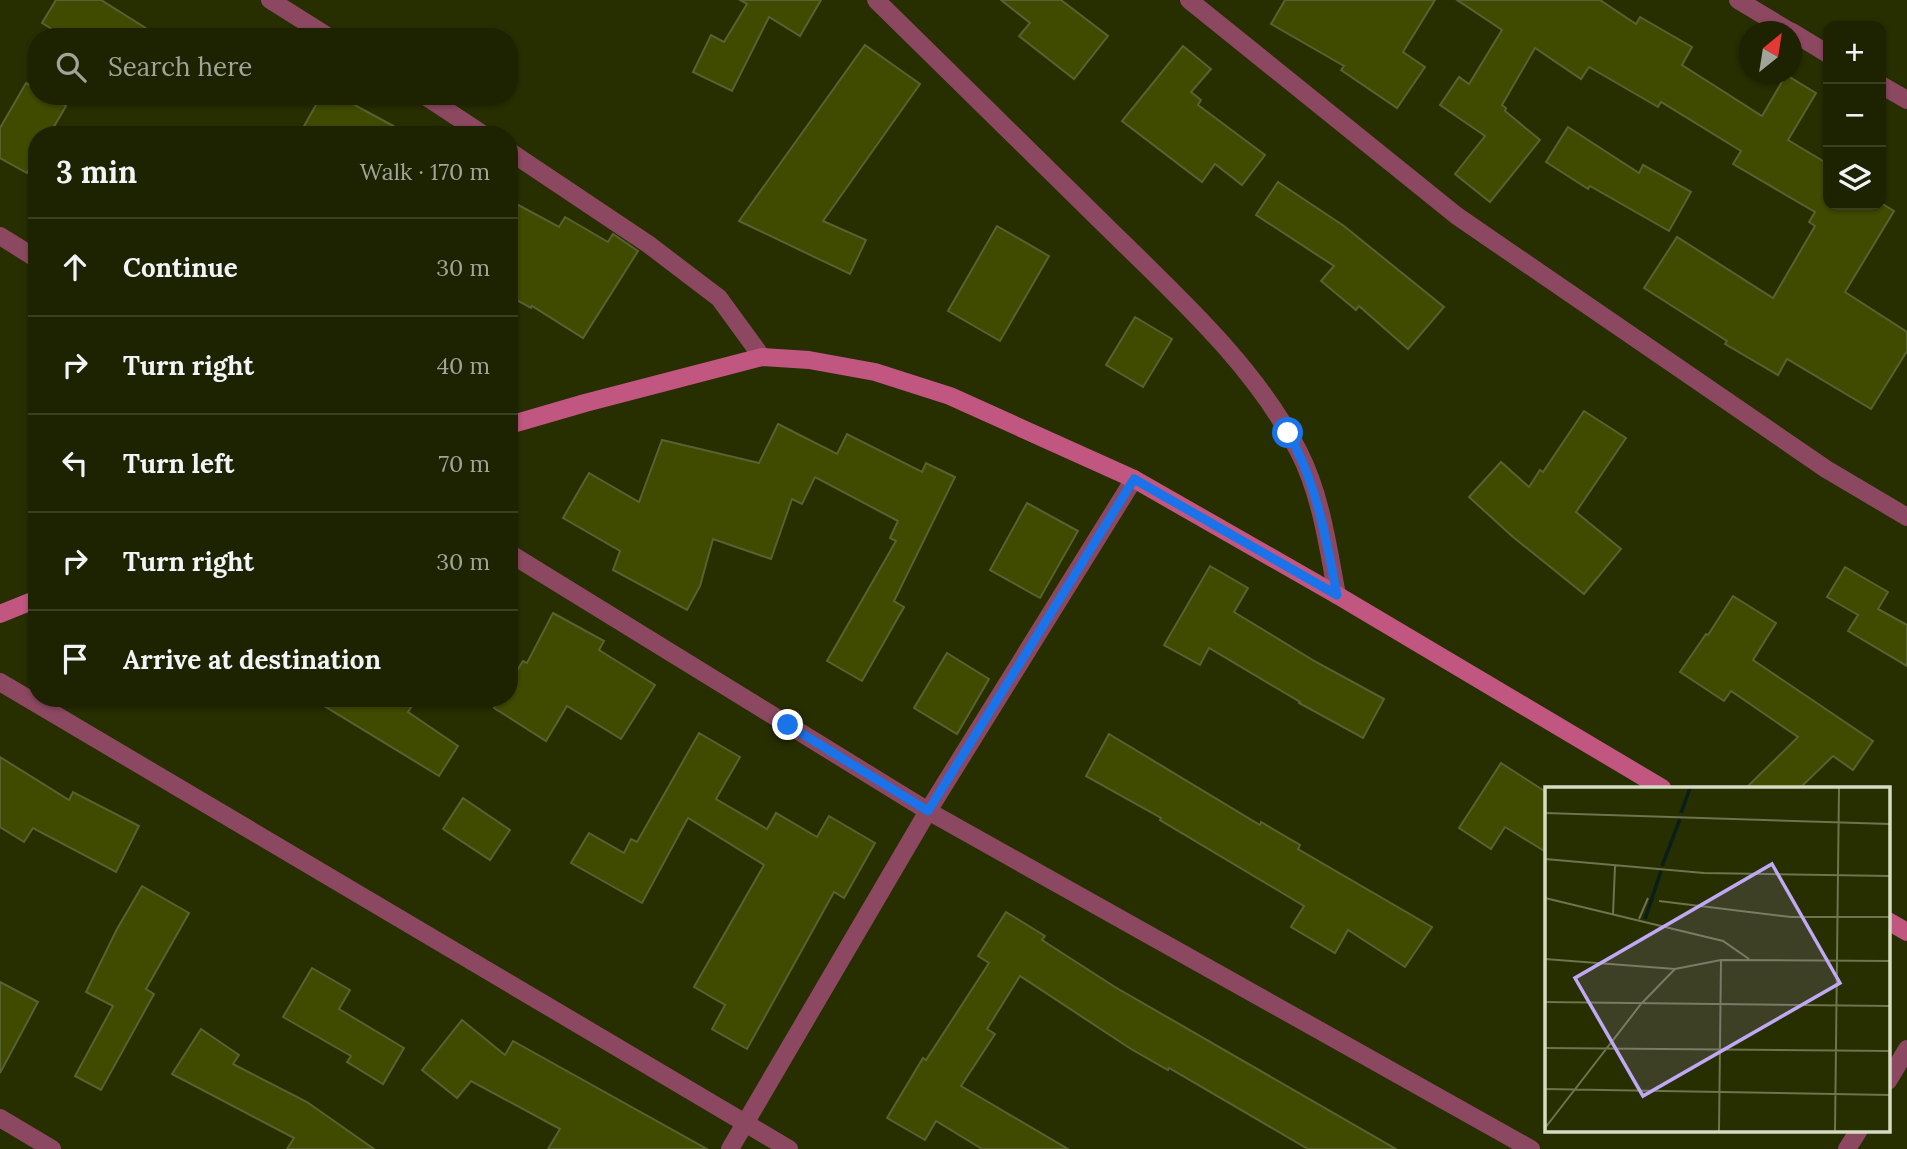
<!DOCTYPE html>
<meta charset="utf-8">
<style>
:root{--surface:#1d2200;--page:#252a0a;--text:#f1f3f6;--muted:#a0a499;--line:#3b3f22}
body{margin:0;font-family:Lora,serif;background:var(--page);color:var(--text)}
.controls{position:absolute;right:21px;top:21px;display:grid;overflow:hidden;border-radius:14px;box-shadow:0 2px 5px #0004}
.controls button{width:63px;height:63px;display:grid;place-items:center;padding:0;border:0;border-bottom:2px solid var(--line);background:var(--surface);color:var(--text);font:35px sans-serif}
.compass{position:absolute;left:1739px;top:21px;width:63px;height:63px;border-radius:50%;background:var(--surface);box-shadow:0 2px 5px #0004;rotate:30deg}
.stop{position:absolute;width:21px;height:21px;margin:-16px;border:5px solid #1a73e8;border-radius:50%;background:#fff}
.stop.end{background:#1a73e8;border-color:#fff;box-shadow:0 2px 7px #0008}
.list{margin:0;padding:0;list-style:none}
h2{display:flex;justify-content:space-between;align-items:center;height:91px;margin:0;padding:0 28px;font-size:30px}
h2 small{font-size:23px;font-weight:400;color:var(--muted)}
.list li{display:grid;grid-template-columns:46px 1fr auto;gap:21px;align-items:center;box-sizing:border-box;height:98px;padding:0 28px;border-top:2px solid var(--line)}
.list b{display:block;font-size:26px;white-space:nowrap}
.list em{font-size:23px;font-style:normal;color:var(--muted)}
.icon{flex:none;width:38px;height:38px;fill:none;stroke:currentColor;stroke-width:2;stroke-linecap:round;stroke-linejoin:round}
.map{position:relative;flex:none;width:1907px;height:1149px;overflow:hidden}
.search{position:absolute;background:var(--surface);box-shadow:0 2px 5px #0004;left:28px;top:28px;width:490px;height:77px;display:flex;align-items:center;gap:18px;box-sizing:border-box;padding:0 24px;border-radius:28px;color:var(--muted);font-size:26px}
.panel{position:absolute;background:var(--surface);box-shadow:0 2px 5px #0004;left:28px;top:126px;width:490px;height:581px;border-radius:28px}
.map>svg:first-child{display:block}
.building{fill:#414b00;stroke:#586131;stroke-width:2}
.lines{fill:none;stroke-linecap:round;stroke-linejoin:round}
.street{stroke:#8c4861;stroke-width:18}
.secondary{stroke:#c15680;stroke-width:18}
.route{stroke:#1a73e8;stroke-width:9}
.inset-river{fill:none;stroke:#081f1a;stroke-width:3.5}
.inset-road{fill:none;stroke:#6d744e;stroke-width:2}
.view{fill:#bfa8f4;fill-opacity:0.15;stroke:#bfa8f4;stroke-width:3.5}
.inset-edge{fill:none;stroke:#d6dcc3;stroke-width:3.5}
</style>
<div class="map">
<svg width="1907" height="1149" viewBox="0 0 1907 1149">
<rect width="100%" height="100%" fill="#272e00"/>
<g class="building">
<path d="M56 0H101L160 37H65L42 23Z"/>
<path d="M740 0H821L800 36 769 17 732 91 693 72 711 35 724 42 747 4Z"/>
<path d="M1001 0H1061L1108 36 1074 79 1019 36 1030 23Z"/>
<path d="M1285 0H1435L1403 52 1425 67 1397 108 1341 70 1344 66 1271 24Z"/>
<path d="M1457 0H1600L1636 24 1640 17 1692 47 1682 65 1762 116 1786 75 1816 93 1788 140 1828 164V205H1881V203L1894 211 1845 292 1907 332V351L1871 409 1787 359 1778 375 1725 344 1727 341 1644 288 1677 237 1773 298 1815 226 1809 222 1815 212 1733 164 1741 151 1661 102 1658 107 1589 67 1581 79 1535 48 1502 105 1506 108 1505 111 1540 140 1490 202 1455 174 1485 136 1440 105 1459 77 1469 84 1502 30Z"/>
<path d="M865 45 920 84 823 221 866 240 850 274 739 221Z"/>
<path d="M1183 46 1211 69 1191 92 1201 100 1198 105 1265 155 1242 185 1215 164 1202 182 1122 121Z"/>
<path d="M26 83 37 89V96H50L66 106 49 135H37V156L27 173 0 158V128Z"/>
<path d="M321 96H338L410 135H299Z"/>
<path d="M1568 127 1639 173 1643 165 1691 192 1669 231 1590 186 1588 189 1546 162Z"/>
<path d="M1278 182 1344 226 1444 307 1408 349 1359 306 1356 310 1321 281 1334 266 1256 215Z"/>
<path d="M509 200 559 227 565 217 608 242 613 234 638 251 583 338 532 306 531 308 509 296Z"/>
<path d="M997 226 1049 256 1000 341 948 311Z"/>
<path d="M1135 317 1172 339 1143 387 1106 365Z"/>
<path d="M1584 411 1626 438 1576 512 1621 549 1584 594 1513 537 1469 497 1501 462 1529 487 1540 470 1543 472Z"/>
<path d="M778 424 837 454 847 434 922 472 926 463 955 477 894 601 904 607 862 681 827 661 896 541 890 538 898 521 815 477 802 504 792 499 771 559 713 539 700 586 687 610 613 570 620 551 563 518 589 473 639 502 662 440 759 463Z"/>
<path d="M1027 503 1078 531 1040 598 990 570Z"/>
<path d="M1210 566 1248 588 1234 612 1316 662 1384 699 1363 738 1299 703 1300 702 1209 648 1200 665 1164 645Z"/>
<path d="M1845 567 1888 592 1878 609 1907 625V666L1848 631 1858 615 1827 597Z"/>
<path d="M1733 596 1776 623 1753 660 1873 741 1853 770 1833 756 1800 788H1746L1798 737 1731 691 1724 701 1680 672 1706 634 1708 635Z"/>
<path d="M553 613 604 641 599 650 655 685 621 739 567 706 546 741 494 708 500 698H509V683L523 661 527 663Z"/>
<path d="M947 653 989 679 957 734 914 708Z"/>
<path d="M311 698H417L408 712 458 746 439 776Z"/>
<path d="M699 733 740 757 716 799 767 829 776 813 817 837 829 816 875 843 844 898 834 892 747 1049 712 1029 725 1005 694 987 764 865 688 818 642 903 571 863 589 833 624 853 631 839 637 842Z"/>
<path d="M1109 734 1260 825 1261 822 1300 845 1298 849 1432 927 1405 967 1348 930 1335 953 1291 927 1304 906 1160 820 1161 818 1086 776Z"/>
<path d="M0 757 69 800 73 792 139 826 116 872 33 828 24 842 0 827Z"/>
<path d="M1501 763 1546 792V852L1505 827 1491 849 1459 828Z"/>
<path d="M463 798 510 830 490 860 443 829Z"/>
<path d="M142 886 189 913 146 989 154 994 101 1090 75 1076 113 1006 86 992 117 929Z"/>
<path d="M1006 912 1045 936 1042 940 1115 987 1396 1149H1308L1169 1068 1168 1070 1131 1049 1020 976 987 1029 995 1034 961 1086 1068 1149H982L936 1121 925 1140 887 1118 923 1058 926 1060 989 963 978 956Z"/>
<path d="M312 968 350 990 339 1009 404 1048 383 1084 347 1062 351 1056 283 1017Z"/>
<path d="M0 982 38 1002 0 1073Z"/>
<path d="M462 1020 505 1055 513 1041 707 1149H548L560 1129 471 1081 457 1098 422 1070Z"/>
<path d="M201 1029 239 1055 233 1064 307 1102 374 1149H287L294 1138 172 1074Z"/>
</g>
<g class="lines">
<g class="street">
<path d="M270 0 329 37"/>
<path d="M876 0C954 77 1033 154 1111 231 1177 296 1256 367 1299 452 1321 495 1328 547 1337 595"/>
<path d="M1189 0 1457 216 1826 469 1907 517"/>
<path d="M1738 0 1791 32"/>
<path d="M1792 32 1828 54"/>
<path d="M1881 85 1907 100"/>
<path d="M425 96 484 135"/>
<path d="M509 151 648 244 719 298 762 357"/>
<path d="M0 236 37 259"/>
<path d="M509 553 928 811 1531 1149"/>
<path d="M0 682 789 1149"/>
<path d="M1888 1081 1907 1049"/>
<path d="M0 1118 52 1149"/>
<path d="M730 1149 928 811 1134 479"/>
<path d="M1847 1149 1859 1130"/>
</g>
<g class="secondary">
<path d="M509 425 585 403 762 357 809 360 875 372 950 396 1134 479 1337 595 1662 788"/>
<path d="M0 614 37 599"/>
<path d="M1888 921 1907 932"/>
</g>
</g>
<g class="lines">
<path class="route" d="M788 725 928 811 1134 479 1337 595C1326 539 1317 483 1288 433"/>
</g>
<g transform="translate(1545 787)">
<rect width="345" height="345" fill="#272e00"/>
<path class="inset-river" d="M136 26 145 1M117 79 135 32M100 132 116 84"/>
<path class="inset-road" d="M0 26 345 37M0 72 159 86 345 89M0 111 178 154 204 172M114 114 246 130H345M68 127 70 79M94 132 103 111M0 172 130 182M0 215 345 219M0 261 345 264M0 302 345 308M0 341 96 217 130 182 176 173 345 174M174 344 176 173M290 344 294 1"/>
<path class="view" d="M227 77 295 196 98 309 30 191Z"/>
<rect width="345" height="345" class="inset-edge"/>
</g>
</svg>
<div class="controls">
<button>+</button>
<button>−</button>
<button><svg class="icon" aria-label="layers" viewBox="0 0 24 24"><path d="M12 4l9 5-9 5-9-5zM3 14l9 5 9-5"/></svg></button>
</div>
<svg class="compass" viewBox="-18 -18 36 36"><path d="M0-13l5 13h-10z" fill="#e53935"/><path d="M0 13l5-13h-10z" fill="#a0a499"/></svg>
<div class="stop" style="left:1288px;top:433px"></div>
<div class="stop end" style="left:788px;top:725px"></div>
<div class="search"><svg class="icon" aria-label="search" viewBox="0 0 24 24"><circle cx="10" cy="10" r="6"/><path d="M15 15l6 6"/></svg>Search here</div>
<section class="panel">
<h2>3 min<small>Walk · 170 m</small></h2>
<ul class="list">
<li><svg class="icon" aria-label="ahead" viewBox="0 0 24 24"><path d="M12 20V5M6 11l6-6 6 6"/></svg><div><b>Continue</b></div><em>30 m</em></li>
<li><svg class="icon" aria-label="right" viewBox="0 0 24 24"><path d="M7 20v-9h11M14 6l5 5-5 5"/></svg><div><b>Turn right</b></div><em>40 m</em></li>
<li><svg class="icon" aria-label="left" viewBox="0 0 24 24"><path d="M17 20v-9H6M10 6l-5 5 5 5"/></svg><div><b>Turn left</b></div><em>70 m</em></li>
<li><svg class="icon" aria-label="right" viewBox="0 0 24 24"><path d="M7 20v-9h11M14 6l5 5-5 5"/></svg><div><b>Turn right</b></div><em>30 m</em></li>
<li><svg class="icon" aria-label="arrive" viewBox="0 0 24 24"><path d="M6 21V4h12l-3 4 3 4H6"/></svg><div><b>Arrive at destination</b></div></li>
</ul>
</section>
</div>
